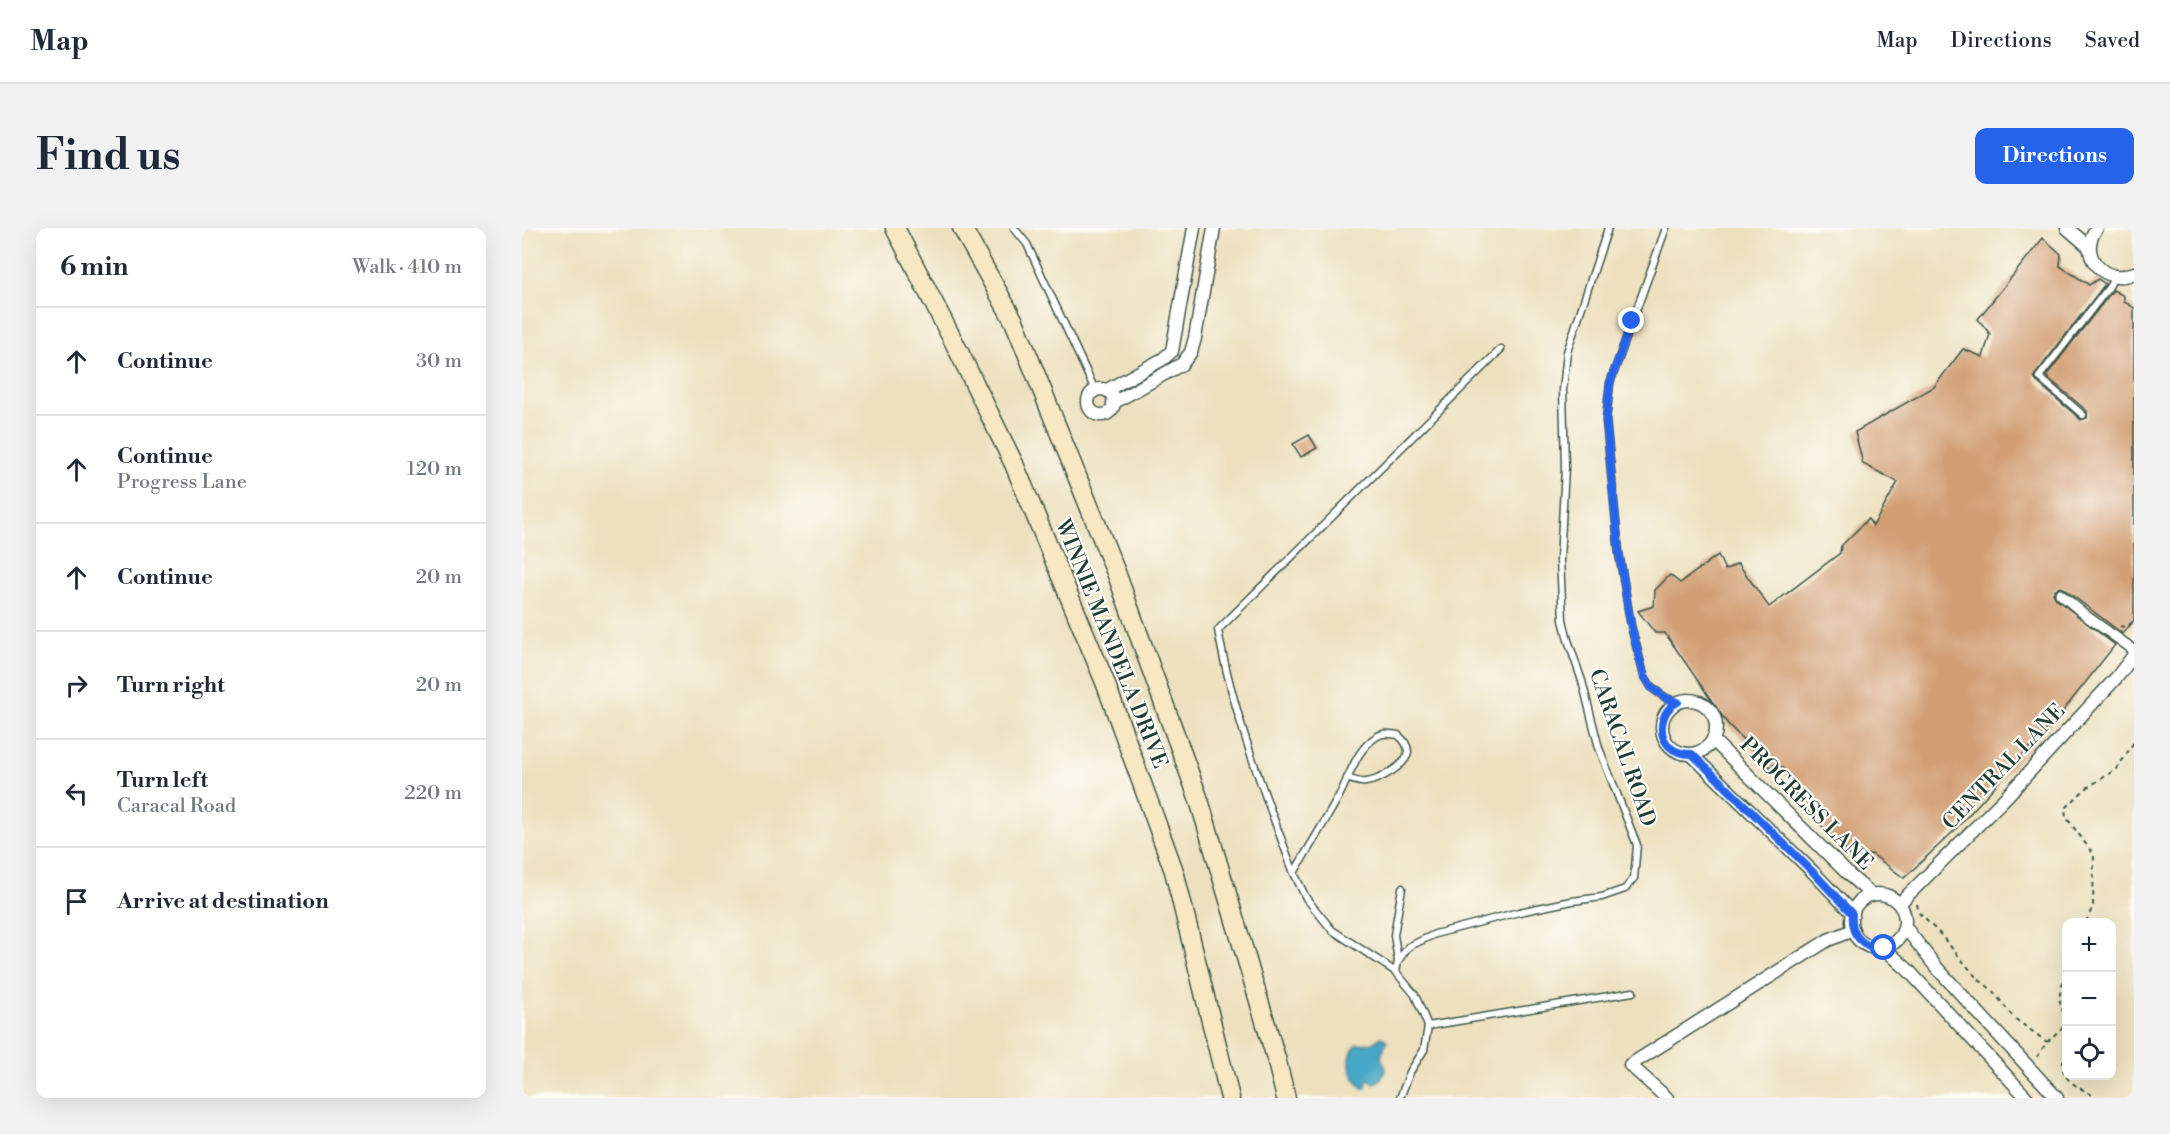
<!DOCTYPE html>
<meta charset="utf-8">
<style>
:root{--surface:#fff;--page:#f2f2f3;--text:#1f2937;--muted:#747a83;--line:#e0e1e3;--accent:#2563eb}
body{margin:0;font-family:"Libre Bodoni",serif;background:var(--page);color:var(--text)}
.controls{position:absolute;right:18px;bottom:18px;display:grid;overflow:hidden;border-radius:12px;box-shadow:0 6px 24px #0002}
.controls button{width:54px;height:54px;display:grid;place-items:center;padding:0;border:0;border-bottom:2px solid var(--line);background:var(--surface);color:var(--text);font:30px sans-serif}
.stop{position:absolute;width:18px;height:18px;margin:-14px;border:4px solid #2563eb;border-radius:50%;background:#fff}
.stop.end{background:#2563eb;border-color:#fff;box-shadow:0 2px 6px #0008}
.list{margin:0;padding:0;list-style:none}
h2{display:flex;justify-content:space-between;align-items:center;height:78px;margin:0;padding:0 24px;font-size:26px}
h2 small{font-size:20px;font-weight:400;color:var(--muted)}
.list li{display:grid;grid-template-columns:39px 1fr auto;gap:18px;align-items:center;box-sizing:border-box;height:108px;padding:0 24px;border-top:2px solid var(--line)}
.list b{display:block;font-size:22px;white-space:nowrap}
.list p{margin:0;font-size:20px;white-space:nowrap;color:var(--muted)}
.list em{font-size:20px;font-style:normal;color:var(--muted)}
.icon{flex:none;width:33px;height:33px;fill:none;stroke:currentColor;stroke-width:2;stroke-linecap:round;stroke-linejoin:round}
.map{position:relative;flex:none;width:1612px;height:870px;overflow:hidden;border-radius:12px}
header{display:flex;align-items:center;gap:36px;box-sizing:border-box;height:84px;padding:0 30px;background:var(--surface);border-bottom:2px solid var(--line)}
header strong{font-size:28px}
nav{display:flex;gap:33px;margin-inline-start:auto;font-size:21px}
.intro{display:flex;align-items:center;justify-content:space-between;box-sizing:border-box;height:144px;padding:0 36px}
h1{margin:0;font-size:42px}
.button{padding:15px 27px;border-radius:12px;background:var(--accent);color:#fff;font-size:21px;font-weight:700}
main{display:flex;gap:36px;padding:0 36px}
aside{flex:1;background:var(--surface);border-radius:12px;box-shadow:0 6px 24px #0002}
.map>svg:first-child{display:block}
.water{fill:#47a7c6;stroke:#33727d;stroke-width:1.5}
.building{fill:#d29f74}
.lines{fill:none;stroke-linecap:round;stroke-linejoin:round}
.service-casing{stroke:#3e5549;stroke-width:9}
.pedestrian-casing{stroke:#3e5549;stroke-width:12}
.minor-casing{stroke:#3e5549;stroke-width:15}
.secondary-casing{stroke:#3e5549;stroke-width:21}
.path{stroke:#3e5549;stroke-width:2;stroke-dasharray:4.5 4.5;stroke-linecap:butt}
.service{stroke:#fff;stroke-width:6}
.pedestrian{stroke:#fff;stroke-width:9}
.minor{stroke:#fff;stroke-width:12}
.secondary{stroke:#f7e8c3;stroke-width:18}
.route{stroke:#2563eb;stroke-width:8}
.labels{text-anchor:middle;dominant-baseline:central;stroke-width:4.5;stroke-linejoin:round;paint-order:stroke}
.street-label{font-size:21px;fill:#1f3d34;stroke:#fdfcf7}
</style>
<header>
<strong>Map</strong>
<nav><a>Map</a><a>Directions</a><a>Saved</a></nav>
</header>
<div class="intro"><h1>Find us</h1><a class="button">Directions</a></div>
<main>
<aside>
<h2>6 min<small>Walk · 410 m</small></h2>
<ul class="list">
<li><svg class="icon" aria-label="ahead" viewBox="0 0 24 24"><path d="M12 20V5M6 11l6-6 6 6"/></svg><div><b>Continue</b></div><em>30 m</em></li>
<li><svg class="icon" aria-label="ahead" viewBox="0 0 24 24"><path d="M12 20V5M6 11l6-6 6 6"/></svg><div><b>Continue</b><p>Progress Lane</p></div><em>120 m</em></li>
<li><svg class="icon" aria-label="ahead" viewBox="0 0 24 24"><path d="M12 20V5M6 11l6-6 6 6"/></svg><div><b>Continue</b></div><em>20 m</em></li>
<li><svg class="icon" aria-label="right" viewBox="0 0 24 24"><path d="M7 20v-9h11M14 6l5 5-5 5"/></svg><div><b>Turn right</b></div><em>20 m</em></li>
<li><svg class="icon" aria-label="left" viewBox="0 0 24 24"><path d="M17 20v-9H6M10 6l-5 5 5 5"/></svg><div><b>Turn left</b><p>Caracal Road</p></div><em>220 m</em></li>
<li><svg class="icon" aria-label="arrive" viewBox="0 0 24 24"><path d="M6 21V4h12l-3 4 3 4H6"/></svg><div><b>Arrive at destination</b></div></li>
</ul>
</aside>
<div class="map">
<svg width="1612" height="870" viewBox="0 0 1612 870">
<rect width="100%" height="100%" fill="#fdfcf7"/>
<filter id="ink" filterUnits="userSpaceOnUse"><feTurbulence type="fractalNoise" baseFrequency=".0167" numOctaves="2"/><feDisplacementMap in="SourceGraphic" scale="12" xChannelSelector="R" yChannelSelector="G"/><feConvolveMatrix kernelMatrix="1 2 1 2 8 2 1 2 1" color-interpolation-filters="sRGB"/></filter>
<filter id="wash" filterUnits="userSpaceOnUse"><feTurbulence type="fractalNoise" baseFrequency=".008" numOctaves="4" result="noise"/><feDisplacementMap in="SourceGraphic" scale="24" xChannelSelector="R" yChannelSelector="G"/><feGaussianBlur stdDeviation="1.35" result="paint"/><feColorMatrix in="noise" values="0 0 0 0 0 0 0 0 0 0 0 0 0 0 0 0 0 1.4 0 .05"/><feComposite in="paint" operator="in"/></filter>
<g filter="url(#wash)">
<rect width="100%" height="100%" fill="#ede0be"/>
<path class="water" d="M859 809 865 812 859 829 864 841 859 851 852 856 847 851 845 853 844 860H840C828 847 822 830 835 816L851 815Z"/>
<g id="blocks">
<g class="building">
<path d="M1521 10 1539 26 1538 38 1567 57 1576 51 1583 56 1512 148 1514 153 1559 192 1565 190V183L1524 148 1591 62 1602 68V73L1612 80V392L1601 406 1542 361 1539 359 1533 361 1531 365 1534 371 1593 417 1541 483 1432 603 1382 650 1350 626 1329 628 1271 568 1280 561 1255 534 1248 539 1205 495 1143 405H1133L1116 383 1132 378 1133 362 1148 347 1158 355 1196 327 1203 342 1216 335 1247 379 1318 325 1319 318 1346 291 1351 298 1376 254 1341 236 1333 204 1412 159 1441 121 1461 129 1468 106 1456 91Z"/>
<path d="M787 207 795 220 779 229 771 216Z"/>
</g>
</g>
</g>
<g filter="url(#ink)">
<use href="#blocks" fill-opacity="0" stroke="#3e5549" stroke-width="1.5"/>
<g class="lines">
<defs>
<g id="service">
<path d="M492 0 505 16 573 162"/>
<path d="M1144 0 1088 155 1084 192 1097 325 1109 398 1122 447 1130 460 1144 470 1156 474"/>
<path d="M1561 187 1517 149 1587 59 1592 49"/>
<path d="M825 550C831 552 837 555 844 554 856 553 885 537 886 524 886 517 881 511 876 507 868 506 861 504 854 509 833 523 828 548 817 568 803 594 787 619 772 645L784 670 810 702 874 744"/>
<path d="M772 645C742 565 711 486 696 402L979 121"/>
<path d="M876 733 872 707 880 660"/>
<path d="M906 798 1111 764"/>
<path d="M878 870 888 844 902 822 906 798 893 767 874 744 876 733 886 719 913 706 997 684 1050 673 1080 669 1103 661 1112 650 1115 617 1077 520 1060 453 1046 412 1041 392 1038 332 1043 240 1041 162 1045 124 1086 0"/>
</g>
<path id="pedestrian" d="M1538 366 1567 390 1612 422"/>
<g id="minor">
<path d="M1545 0 1567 19"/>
<path d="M1575 0C1554 26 1583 59 1612 45"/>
<circle cx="579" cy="174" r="13"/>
<path d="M585 162 641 131 650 123 672 0"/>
<path d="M591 175 660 136 669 124 673 110 692 0"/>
<circle cx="1167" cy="499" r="27"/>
<path d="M1191 512 1327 647 1350 667"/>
<path d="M1170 527 1291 644 1331 686"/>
<circle cx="1356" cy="693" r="27"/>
<path d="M1377 676 1485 568 1595 449 1612 427"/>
<path d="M1383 699 1414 739 1535 870"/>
<path d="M1362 720 1387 743 1505 870"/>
<path d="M1145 870 1108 837 1306 712 1331 702"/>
</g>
<g id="secondary">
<path d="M373 0 435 120 492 236 583 454 652 643 708 870"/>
<path d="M440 0 492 93 595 347 677 572 754 830 764 870"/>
</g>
</defs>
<use href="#service" class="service-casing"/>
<use href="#pedestrian" class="pedestrian-casing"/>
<use href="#minor" class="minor-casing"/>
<use href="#secondary" class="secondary-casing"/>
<g class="path">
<path d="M1598 398C1605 400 1609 397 1612 391"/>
<path d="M1395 676 1397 685 1418 706 1455 750 1470 762 1492 790 1525 814"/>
<path d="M1564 694 1571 678 1572 627 1544 589 1543 581 1563 561 1595 541 1612 514"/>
<path d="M1544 746C1537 767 1534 770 1544 790"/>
<path d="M1544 823C1532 853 1556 857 1575 870"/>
<path d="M1515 829 1525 814 1544 796"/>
</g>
<use href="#service" class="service"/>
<use href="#pedestrian" class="pedestrian"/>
<use href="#minor" class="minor"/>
<use href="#secondary" class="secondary"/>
</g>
</g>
<g class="lines" filter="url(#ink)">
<path class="route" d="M1110 93 1088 155 1084 192 1097 325 1109 398 1122 447 1130 460 1144 470 1156 474C1139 482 1134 506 1148 519 1154 525 1162 526 1170 526L1291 644 1330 686C1328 707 1341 721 1362 720"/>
</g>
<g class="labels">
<g class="street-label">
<text transform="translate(589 416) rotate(68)">WINNIE MANDELA DRIVE</text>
<text transform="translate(1100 520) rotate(71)">CARACAL ROAD</text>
<text transform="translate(1482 539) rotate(-46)">CENTRAL LANE</text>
<text transform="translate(1284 576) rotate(45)">PROGRESS LANE</text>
</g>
</g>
</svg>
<div class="controls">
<button>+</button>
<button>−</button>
<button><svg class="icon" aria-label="locate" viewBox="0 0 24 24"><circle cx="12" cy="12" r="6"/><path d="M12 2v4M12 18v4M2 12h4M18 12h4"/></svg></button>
</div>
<div class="stop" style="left:1362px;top:720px"></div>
<div class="stop end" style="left:1110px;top:93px"></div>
</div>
</main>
